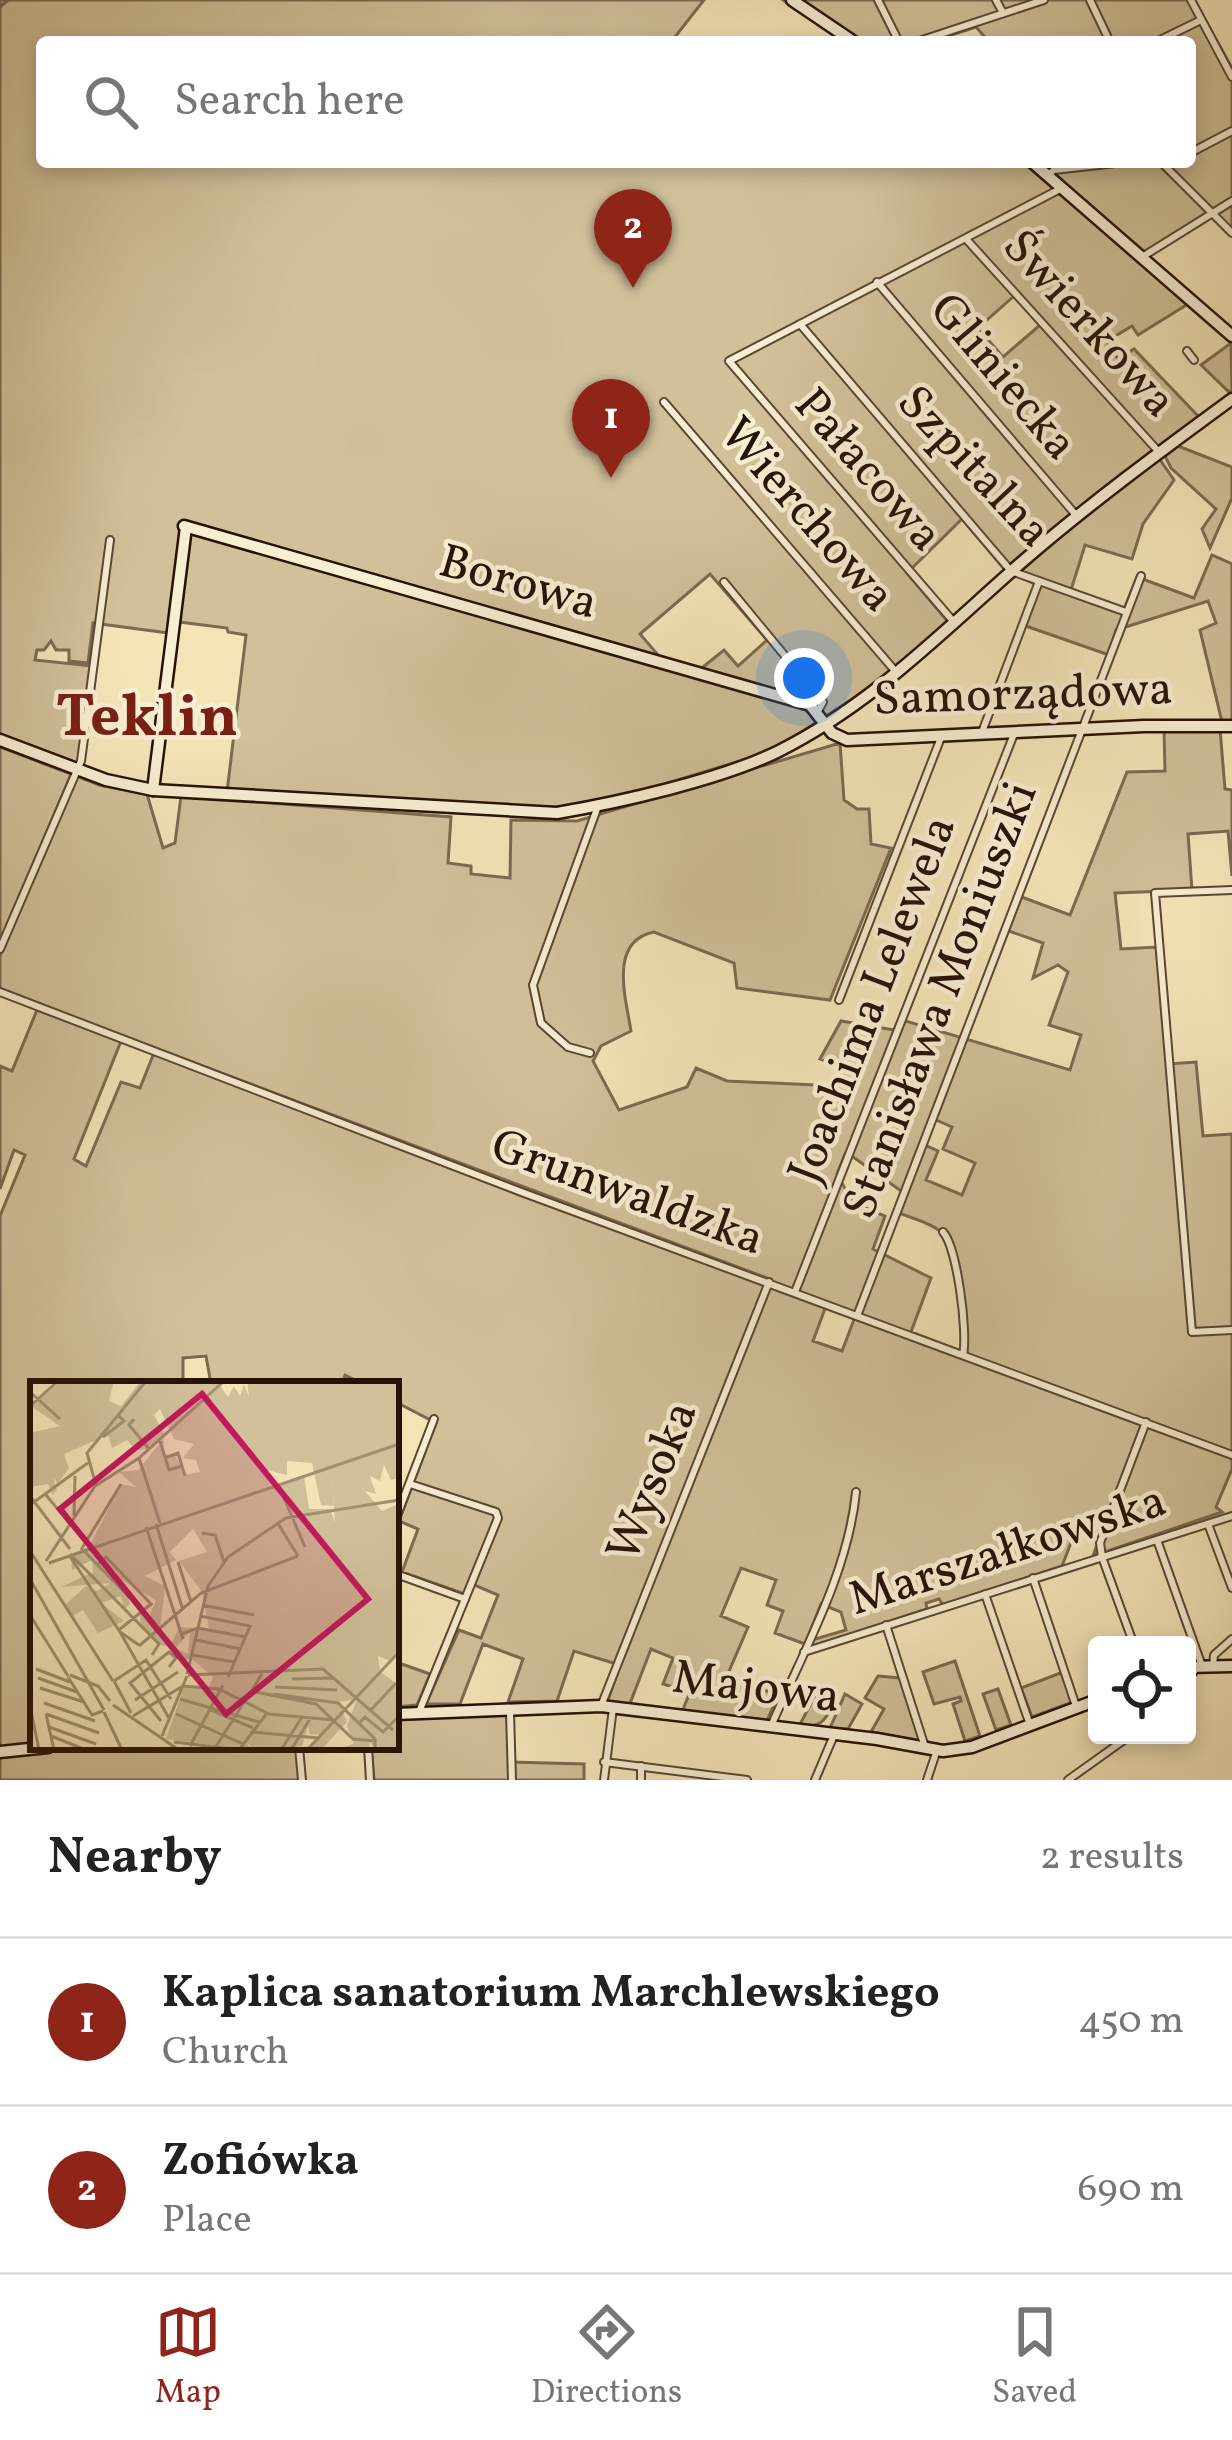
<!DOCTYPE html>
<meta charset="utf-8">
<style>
:root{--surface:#fff;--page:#f6f6f6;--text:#222;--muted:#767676;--line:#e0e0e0;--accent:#8f2418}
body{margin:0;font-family:Vollkorn,serif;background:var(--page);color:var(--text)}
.controls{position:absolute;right:36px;bottom:36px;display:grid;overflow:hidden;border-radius:12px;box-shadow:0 6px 18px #0003}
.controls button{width:108px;height:108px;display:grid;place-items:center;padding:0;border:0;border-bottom:3px solid var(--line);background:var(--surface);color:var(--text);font:60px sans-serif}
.you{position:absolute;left:804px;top:678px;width:42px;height:42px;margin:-30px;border:9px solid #fff;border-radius:50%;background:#1a73e8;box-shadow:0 0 0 18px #1a73e833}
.badge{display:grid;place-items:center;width:78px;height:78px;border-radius:50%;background:var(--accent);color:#fff;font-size:39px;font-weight:700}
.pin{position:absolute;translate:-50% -99px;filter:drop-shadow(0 3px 6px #0008)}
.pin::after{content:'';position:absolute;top:63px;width:42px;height:36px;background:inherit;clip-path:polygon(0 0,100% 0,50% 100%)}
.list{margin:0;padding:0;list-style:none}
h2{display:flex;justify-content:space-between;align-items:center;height:156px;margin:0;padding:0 48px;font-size:51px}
h2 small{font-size:39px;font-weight:400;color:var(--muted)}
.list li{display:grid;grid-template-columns:78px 1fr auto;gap:36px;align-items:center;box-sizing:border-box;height:168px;padding:0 48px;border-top:3px solid var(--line)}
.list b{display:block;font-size:45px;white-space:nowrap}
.list p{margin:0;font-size:39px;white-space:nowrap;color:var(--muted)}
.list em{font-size:39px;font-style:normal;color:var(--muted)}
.icon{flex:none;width:66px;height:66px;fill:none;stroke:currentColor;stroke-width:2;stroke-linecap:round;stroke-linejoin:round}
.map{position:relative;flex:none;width:1232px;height:1780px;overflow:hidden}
.search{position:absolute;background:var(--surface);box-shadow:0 6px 18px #0003;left:36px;right:36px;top:36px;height:132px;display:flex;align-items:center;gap:30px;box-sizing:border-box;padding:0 42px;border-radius:12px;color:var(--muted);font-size:45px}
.sheet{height:492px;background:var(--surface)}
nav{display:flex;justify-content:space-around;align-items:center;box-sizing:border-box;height:168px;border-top:3px solid var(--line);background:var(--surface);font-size:33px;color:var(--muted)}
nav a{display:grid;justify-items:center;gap:6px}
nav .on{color:var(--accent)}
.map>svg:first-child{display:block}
.green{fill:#d1c19b;stroke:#7c6a50;stroke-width:3;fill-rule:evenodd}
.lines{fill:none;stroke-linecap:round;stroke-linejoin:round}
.stream{stroke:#78654d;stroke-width:3}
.street-casing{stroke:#5a4733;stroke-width:10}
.secondary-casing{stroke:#261206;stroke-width:15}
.street{stroke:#f8eed2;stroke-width:6}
.secondary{stroke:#f8eed2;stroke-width:10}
.labels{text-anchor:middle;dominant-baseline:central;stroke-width:9;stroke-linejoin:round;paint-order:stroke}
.street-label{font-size:48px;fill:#261206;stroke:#f8eed2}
.district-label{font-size:60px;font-weight:bold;fill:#7a1f14;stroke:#f8eed2}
.inset-road{fill:none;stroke:#a29171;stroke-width:3}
.view{fill:#c2185b;fill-opacity:0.15;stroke:#c2185b;stroke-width:6}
.inset-edge{fill:none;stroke:#261206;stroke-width:6}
</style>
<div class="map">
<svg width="1232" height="1780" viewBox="0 0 1232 1780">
<rect width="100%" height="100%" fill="#f4e5b9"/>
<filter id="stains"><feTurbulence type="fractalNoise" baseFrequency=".00167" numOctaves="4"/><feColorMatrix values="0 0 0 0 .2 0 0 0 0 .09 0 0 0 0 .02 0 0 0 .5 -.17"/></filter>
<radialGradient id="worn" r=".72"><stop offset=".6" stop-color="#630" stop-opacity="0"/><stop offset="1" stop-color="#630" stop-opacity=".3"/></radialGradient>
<g class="green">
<path d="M0 0H704L671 42H42V162H1190V42H989L976 27 930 42H844L783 0H1194L1232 68V235L1208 213 1138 257 1188 304 1138 335 1132 326 1107 341 1118 359 1134 349 1199 417 1154 451 1174 480 1143 524 1132 559 1085 545 1071 590 1124 609 1137 577 1194 598 1212 555 1232 564V722H1222L1200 630 1216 623 1208 601 1116 630 1109 655 1023 625 1039 586 1005 570 962 519 907 573 949 623 888 676 772 751 606 802 560 810 227 792 246 635 228 632 227 628 179 622 176 634 93 623 88 663 69 661V650H56L51 641 44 650H37L35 660 92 666 78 764 0 734ZM1014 296 1040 325 1003 357 978 328ZM710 574 767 640 738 666 724 650 698 671 664 662 640 634Z"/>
<path d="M1231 343 1232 390 1229 392 1201 365Z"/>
<path d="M1178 446 1232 467V498L1210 548 1202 529 1216 509 1171 468 1165 456Z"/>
<path d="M1164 729H1220L1225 789 1232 790V876L1228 831 1188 834 1192 890 1115 893 1121 949 1157 947 1168 1064 1196 1062 1203 1136 1232 1134V1469L1216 1507 1222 1512 1093 1556 1102 1531 1079 1522 1062 1566 943 1605 939 1599 926 1603 927 1609 809 1648 812 1640 846 1630 841 1612 821 1604 805 1644 775 1633 783 1611 767 1605 776 1580 741 1568 721 1616 748 1627 727 1676 778 1695 766 1723 682 1712 690 1692 663 1684 673 1658 651 1649 629 1706 607 1703 620 1665 574 1651 557 1701 508 1702 523 1659 483 1644 460 1704H426L459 1630 481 1638 498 1595 470 1583 465 1594 402 1572 418 1529 399 1521 436 1423 396 1402V1384H363L345 1375 342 1384H211L206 1356 183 1358V1384H33V1747H297L300 1780H0V1216L25 1155 14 1150 0 1189V1066L12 1071 37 1010 121 1041 74 1159 86 1166 121 1082 140 1088 154 1053 766 1281 767 1278 0 990V956L74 778 77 776 99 785 147 794 163 848 175 843 181 796 451 817 448 863 471 866V874L510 878 511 820 577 821 840 743 844 800 857 809H869L871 844 891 848 830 1000 737 988 734 963 654 932C608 941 626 999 631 1031L601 1046 593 1061 619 1110 687 1087 696 1068 727 1081 838 1086 844 1067 820 1059 841 1021 894 1030 899 1019 1070 1070 1081 1035 1049 1025 1068 972 1058 965 1033 978 1043 943 1006 930 1019 896 1070 915 1127 772 1165 771ZM934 1119 952 1127 943 1149 975 1163 962 1195 926 1180 938 1151 923 1144ZM846 1152 904 1193 897 1212C910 1218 930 1222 941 1232 956 1245 964 1330 961 1351L911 1332 931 1278 873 1249 885 1216 853 1203 837 1174ZM826 1306 855 1317 842 1351 813 1341Z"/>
<path d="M0 747 71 774 0 944Z"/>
<path d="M955 1661 980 1736 965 1741 953 1704 961 1701 960 1697 934 1704 923 1672Z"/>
<path d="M396 1662 430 1674 417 1705 396 1707Z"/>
<path d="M1063 1672 1072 1698 1070 1703 1032 1717 1021 1688Z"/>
<path d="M878 1676 900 1678 921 1741 871 1732 884 1709 865 1698Z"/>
<path d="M998 1689 1011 1725 996 1730 983 1694Z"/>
<path d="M816 1694 834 1704C824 1723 820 1727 799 1726Z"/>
<path d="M845 1694 862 1704 848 1729 830 1728Z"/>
<path d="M508 1715 510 1762 584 1764V1780H374L371 1747H396V1719Z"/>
</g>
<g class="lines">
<path class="stream" d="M0 7 8 0"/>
<defs>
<g id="street">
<path d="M878 0 899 42"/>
<path d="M996 0 1003 13"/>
<path d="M1090 0 1110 42"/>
<path d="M1191 0 1232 77"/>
<path d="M916 42 1044 0"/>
<path d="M1156 42 1201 20"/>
<path d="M1190 153 1232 131"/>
<path d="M1161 162 1232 233"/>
<path d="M1049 174 1054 170 1125 162"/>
<path d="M967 240 1158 451"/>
<path d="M1142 257 1232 201"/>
<path d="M877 282 1075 514"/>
<path d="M800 324 1011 571 1126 612"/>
<path d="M1187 351 1194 360"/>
<path d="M664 402 896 672"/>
<path d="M724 582 823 702 818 711"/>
<path d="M953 621 729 361 1062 188"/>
<path d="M982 732 1038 584"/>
<path d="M1232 890 1155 893 1192 1332 1232 1330"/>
<path d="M0 949 81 761 110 540"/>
<path d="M0 992 524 1193 1232 1455"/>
<path d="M839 1000 942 735"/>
<path d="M590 1053 568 1047 541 1023 533 985 598 806"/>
<path d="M943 1232C957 1247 968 1332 963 1355"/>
<path d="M795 1292 1014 734"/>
<path d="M857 1316 1141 576"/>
<path d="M410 1484 496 1512 498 1518 419 1712"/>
<path d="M396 1518 434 1419"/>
<path d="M1208 1524 1232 1588"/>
<path d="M1157 1540 1202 1666"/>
<path d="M396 1574 465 1599"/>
<path d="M1033 1578 1076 1706"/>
<path d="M985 1594 1030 1725"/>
<path d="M886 1625 925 1747"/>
<path d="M1134 1645 1102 1557 1100 1543 1146 1422"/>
<path d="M804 1652 1232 1516"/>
<path d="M1213 1666 1214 1655 1232 1639"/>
<path d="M1187 1681 1197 1667"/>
<path d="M601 1706 769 1282"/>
<path d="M510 1712 512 1780"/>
<path d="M772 1724C804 1650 848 1573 856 1492"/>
<path d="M299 1747 302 1780"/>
<path d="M368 1747 370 1780"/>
<path d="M604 1762 747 1780"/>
<path d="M641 1766V1780"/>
<path d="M604 1780 613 1708"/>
<path d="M815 1780 834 1735"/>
<path d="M927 1780 937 1750"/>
<path d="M1068 1780 1131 1735"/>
</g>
<g id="secondary">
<path d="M792 0 854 42"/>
<path d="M1032 162 1232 336"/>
<path d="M184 526 810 705 832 733 847 740 1144 726H1232"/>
<path d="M0 740 106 780 153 790 557 813C621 802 719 780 777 752 872 705 944 630 1022 562 1089 504 1161 451 1232 399"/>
<path d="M153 790 186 527"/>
<path d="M1187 1667 1232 1666"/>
<path d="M396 1714 601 1706 877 1739 943 1751 972 1747 1097 1700"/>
<path d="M0 1752 48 1747"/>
</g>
</defs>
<use href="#street" class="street-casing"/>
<use href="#secondary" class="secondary-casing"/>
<use href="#street" class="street"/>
<use href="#secondary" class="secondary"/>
</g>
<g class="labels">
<g class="street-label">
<text transform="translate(1088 325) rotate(48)">Świerkowa</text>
<text transform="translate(1002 378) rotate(50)">Gliniecka</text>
<text transform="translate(973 468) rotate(47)">Szpitalna</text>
<text transform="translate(867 471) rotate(49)">Pałacowa</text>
<text transform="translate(806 516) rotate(49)">Wierchowa</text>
<text transform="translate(518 584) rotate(16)">Borowa</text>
<text transform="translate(1023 696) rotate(-2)">Samorządowa</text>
<text transform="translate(874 1000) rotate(-69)">Joachima Lelewela</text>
<text transform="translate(942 1001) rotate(-69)">Stanisława Moniuszki</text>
<text transform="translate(627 1194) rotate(20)">Grunwaldzka</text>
<text transform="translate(654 1482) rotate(-68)">Wysoka</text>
<text transform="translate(1008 1552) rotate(-18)">Marszałkowska</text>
<text transform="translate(756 1689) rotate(7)">Majowa</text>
</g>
<g class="district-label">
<text x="147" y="719">Teklin</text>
</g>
</g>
<g transform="translate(30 1381)">
<rect width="369" height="369" fill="#f4e5b9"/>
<path d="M31 0H84L79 20 91 25 111 0H187L198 16 204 5 210 15 214 3 219 16 217 0H369V97L361 99 354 84 350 100 340 95 346 113 335 110 352 130 369 123V270L360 280 348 275 350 291 369 304V369H345L340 361 339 369 310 368 324 362 317 345 327 318 309 321 317 341 291 369H279L293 354 280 353 278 345 272 365 245 369H225L215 360 222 369 136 358 154 306H179L183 296 161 277 151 280 147 268 158 273 160 251 146 267 130 264 111 246 110 233 119 236 126 219 93 200 100 223 94 228 91 215 71 222 94 240 68 252 53 229 41 236 34 225 56 205 67 210 80 202 31 206 63 191 62 179 42 189 41 173 59 166 91 103 106 106 89 91 108 89 134 57 133 73 145 74 155 94 170 91 166 79 153 77 164 63 144 58 130 28 124 34 135 54 119 68 106 69 97 59 82 67 78 54 34 73 39 87 28 102 23 97 27 109 23 114 18 103 0 106V52L30 45 1 25ZM257 80 282 82 291 124 304 125 301 85 305 141 300 128H279L274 94 241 106 237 89 257 94ZM163 148 177 171 149 180 172 211 179 248 149 246 142 261 130 249 135 205 115 195 146 179 140 171Z" fill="#d1c19b" fill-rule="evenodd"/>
<path class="inset-road" d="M0 11 30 38M0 25 28 0M104 38 99 44 120 69M73 56 94 40 87 33M130 60 139 89 152 85M109 77 130 142M135 77 148 72 155 95M248 103 275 166M66 104 57 72 116 0M16 114 39 142M0 115 40 168M0 124 59 81M44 135 45 95M247 141 268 175M126 143 153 229M116 146 153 258M172 152 185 154 194 181M52 168 113 230M51 169 91 103M0 170 83 300M40 173 129 263 122 274M39 174 90 251 109 264M16 180 65 105 109 77 194 0M148 181 161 221M19 182 369 63M67 184 76 176 121 223 89 249M0 198 74 329M172 224 224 234M0 234 38 295M170 235 220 245 198 296M90 251 140 339M151 253 168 247 216 256M166 259 211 268M109 265 171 212 268 175M162 274 204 281M6 288 40 301M157 293 178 205 198 176 256 137 369 119M40 294 68 305 80 320M158 294 293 288 363 349M38 296 62 334 73 330M8 297 47 311M262 298 304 297M84 300 101 332M84 300 116 279 141 318M245 306 307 309M10 307 54 321M221 310 286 323 323 358 346 360M243 313 308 322 345 358V369M150 318 229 341M105 319 148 291M14 322 65 340M83 324 149 369M0 325 9 369M179 328 223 347M341 329 366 302M74 331 92 369M16 333 69 352M16 333 24 369M146 333 213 363M103 335 153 305 189 308 239 333 303 339M131 340 100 302 139 271 146 277 139 286M328 343 335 336 353 351 369 335M19 346 66 363M220 351 289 357M21 355 56 369M132 355 157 295M144 361 211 369M160 365 193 304M185 367 232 293M209 369 237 332M251 369 272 336M261 369 281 336M277 369 369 271"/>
<path class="view" d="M172 13 338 218 196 333 30 128Z"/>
<rect width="369" height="369" class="inset-edge"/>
</g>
<rect width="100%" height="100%" filter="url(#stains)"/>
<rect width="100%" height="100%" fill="url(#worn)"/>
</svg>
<div class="controls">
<button><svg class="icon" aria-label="locate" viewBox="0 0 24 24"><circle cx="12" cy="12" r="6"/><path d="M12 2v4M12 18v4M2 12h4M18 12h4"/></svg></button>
</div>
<div class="you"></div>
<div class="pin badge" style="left:611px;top:478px">1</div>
<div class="pin badge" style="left:633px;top:288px">2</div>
<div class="search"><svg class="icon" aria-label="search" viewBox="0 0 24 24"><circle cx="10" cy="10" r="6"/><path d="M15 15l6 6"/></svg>Search here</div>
</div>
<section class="sheet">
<h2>Nearby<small>2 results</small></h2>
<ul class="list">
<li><span class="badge">1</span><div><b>Kaplica sanatorium Marchlewskiego</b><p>Church</p></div><em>450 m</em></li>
<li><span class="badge">2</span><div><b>Zofiówka</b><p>Place</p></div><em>690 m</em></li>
</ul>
</section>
<nav>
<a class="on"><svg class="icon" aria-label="map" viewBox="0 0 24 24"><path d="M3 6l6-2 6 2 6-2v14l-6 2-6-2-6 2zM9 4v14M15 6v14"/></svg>Map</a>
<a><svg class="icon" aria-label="directions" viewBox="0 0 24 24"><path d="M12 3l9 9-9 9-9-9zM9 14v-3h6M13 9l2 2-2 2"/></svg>Directions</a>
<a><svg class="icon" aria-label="saved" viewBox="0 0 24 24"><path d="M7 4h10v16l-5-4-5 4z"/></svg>Saved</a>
</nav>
